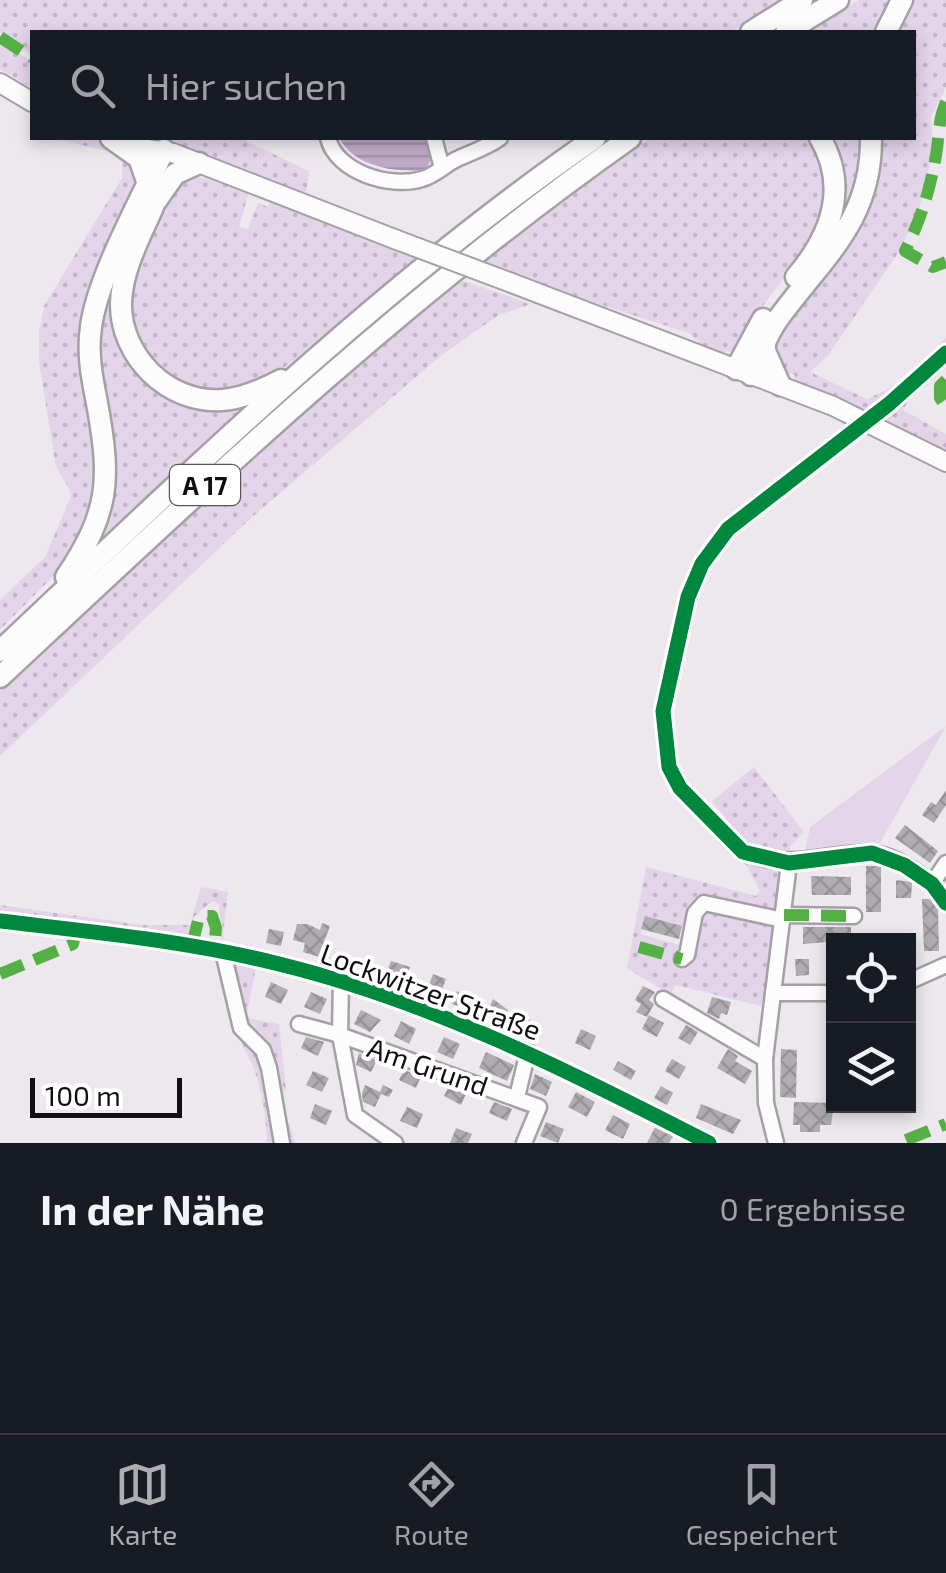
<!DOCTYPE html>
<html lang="de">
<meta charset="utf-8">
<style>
:root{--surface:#171b24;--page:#242831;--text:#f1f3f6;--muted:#9ea1a6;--line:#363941;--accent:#aeaeb2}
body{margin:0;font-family:"Exo 2",sans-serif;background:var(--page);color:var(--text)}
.controls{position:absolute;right:30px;bottom:30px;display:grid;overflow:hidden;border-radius:0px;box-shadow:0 5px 15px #0003}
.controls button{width:90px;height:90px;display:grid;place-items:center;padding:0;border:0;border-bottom:2px solid var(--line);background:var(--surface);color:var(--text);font:50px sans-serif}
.scale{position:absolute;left:30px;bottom:25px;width:152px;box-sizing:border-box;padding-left:10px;border:5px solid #100e11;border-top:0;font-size:28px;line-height:35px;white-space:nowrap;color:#100e11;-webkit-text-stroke:8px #fff;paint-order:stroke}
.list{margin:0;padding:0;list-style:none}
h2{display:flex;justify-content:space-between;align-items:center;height:130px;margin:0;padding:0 40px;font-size:42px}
h2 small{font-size:32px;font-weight:400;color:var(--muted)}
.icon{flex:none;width:55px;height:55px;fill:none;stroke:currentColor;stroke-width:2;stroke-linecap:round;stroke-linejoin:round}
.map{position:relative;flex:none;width:946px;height:1143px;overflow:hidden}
.search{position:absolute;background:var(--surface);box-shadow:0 5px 15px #0003;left:30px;right:30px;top:30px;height:110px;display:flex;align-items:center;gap:25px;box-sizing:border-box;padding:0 35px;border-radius:0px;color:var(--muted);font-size:38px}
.sheet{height:290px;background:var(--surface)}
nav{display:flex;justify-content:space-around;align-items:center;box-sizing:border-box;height:140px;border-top:2px solid var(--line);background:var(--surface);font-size:28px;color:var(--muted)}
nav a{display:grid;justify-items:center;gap:5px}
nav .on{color:var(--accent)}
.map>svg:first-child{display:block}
.grass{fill:url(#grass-dots)}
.park{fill:#e4d4ea}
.water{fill:url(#water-rules)}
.building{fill:url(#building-cross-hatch)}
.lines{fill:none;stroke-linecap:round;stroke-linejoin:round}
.minor-casing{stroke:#a4a1a5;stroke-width:19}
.major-casing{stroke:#a4a1a5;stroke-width:22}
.highway-casing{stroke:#a4a1a5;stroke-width:25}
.minor{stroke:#fcfcfc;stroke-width:14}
.major{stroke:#fcfcfc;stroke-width:18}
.highway{stroke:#fcfcfc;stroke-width:20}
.major-bridge-casing{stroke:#a4a1a5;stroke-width:22;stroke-linecap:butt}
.major-bridge{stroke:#fcfcfc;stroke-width:18}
.quiet{stroke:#54b044;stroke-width:12;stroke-dasharray:25 12;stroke-linecap:butt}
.cycleway-casing{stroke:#fff;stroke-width:21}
.cycleway{stroke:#00873e;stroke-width:15}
.labels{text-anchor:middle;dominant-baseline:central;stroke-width:8;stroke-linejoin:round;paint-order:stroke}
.shield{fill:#fff;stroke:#585658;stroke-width:2.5}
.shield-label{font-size:25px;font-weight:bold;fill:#100e11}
.street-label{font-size:28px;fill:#100e11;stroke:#fff}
</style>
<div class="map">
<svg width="946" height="1143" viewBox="0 0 946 1143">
<defs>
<pattern id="grass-dots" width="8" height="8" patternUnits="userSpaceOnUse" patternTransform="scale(2.5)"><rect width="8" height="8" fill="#e4d4ea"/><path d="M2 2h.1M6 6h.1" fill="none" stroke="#c3b5c8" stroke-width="1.8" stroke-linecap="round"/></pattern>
<pattern id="water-rules" width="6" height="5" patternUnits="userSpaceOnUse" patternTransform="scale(2.5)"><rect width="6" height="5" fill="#c0a9c7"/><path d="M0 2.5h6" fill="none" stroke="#a490aa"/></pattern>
<pattern id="building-cross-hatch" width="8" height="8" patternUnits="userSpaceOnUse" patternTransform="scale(2.5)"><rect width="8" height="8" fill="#afacb0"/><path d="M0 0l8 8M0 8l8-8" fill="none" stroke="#969396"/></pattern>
</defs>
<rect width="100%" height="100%" fill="#ece8ed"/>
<g class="grass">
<path d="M0 0H781L730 32H32V55L0 33Z"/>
<path d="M859 0H895L880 32H807Z"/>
<path d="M908 0H946V87L931 117 933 150 918 214 898 253 827 357 810 372 867 399 899 384 946 338V346L865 415 794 380 795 375 790 373 788 377 773 359V336L844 246 875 138H914V32H892Z"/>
<path d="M0 40 32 62V88L0 69Z"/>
<path d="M51 138C106 138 117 131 142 183L91 307 101 483 75 554 0 630V600L45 557 72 494 56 467 39 362V332L44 306 122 178V162L108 151Z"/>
<path d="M157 138H240L309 171 306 194Z"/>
<path d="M650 138H812C852 206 801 253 763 306 753 320 746 341 731 351 713 355 701 345 689 333L511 276 512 272 483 261Z"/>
<path d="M827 138H866L860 194 827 244Z"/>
<path d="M198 172V177L204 179 206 175 249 192 239 227 248 229 258 203 268 207 271 201 395 246 417 257 272 378 235 392 184 389 146 360 129 326 133 267 176 180Z"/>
<path d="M124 259 135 366 237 405 242 411 96 545V371L100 308Z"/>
<path d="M461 280 531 304 499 315 443 354 251 518 0 756V692C151 552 298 406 461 280Z"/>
<path d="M946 357V368L909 400 903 410 946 434V456L881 422 898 401Z"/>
<path d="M754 767 804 832 790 847V856L753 849 747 845 712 801Z"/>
<path d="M737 856C753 860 775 860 784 875L779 917 699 902 694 908 689 928 645 916 640 934 684 946 681 960 689 962 701 909 706 905 772 920 778 927 769 1008 676 985 670 995 627 968 646 867 756 896 760 891 747 866Z"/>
<path d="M201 887 228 892 222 944 219 904 212 901 194 917 189 939 187 940 164 932 0 915V905L142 925H190Z"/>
<path d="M235 962 256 967 246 1018 279 1024 286 1090 280 1094 295 1143H285L270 1055 244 1027 233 975Z"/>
<path d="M227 993 233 1015 262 1054 280 1143H267C266 1118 262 1085 251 1062 239 1035 228 1025 227 993Z"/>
</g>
<path class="park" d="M946 726 880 843 804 855 810 827Z"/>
<path class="water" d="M339 138H425L431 159 426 170C394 172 356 168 339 138Z"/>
<g class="building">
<path d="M946 790V805L934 823 922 815 931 802 936 805Z"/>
<path d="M905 825 938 851 930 863 895 838Z"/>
<rect x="866" y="866" width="15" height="46"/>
<path d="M811 876 851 877V895H812Z"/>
<path d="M896 880 912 882 911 898H896Z"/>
<path d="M922 899H930L938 910 939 951H924Z"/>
<path d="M645 916 682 926 679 939 641 929Z"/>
<path d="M322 923 330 926 324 942 333 945 329 960 303 952 305 943 293 940 297 924H307L320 930Z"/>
<path d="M803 927H851V940L803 944Z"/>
<path d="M269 929 284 932 281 946 266 943Z"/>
<path d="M795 959H809V975L796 976Z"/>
<path d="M391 961 410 967 405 982 386 975Z"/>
<path d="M433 974 446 979 441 992 428 987Z"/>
<path d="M271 982 288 990 281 1004 265 997Z"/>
<path d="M643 986 655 992 649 1000 654 1004 647 1017 636 1012 641 1004 635 1000Z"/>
<path d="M457 991 474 997 469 1010 452 1004Z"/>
<path d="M311 992 327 999 320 1014 304 1007Z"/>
<path d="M712 997 731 1002 727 1015 721 1013 719 1019 707 1013Z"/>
<path d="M493 999 508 1010 501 1024 485 1017Z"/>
<path d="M361 1010 381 1020 370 1032 354 1024Z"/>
<path d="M649 1015 664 1023 657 1037 642 1029Z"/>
<path d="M525 1018 537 1023 531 1037 519 1031Z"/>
<path d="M401 1021 416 1029 409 1044 394 1036Z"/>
<path d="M686 1025 698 1032 690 1045 678 1038Z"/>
<path d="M581 1029 596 1036 590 1050 575 1043Z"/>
<path d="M306 1037 324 1042 318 1056 301 1048Z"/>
<path d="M444 1037 460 1044 453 1059 437 1052Z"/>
<path d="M728 1049 738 1056 735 1061 752 1071 745 1084 717 1068Z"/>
<path d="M781 1049 797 1050 796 1098 780 1097Z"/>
<path d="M486 1052 514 1065 507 1081 479 1068Z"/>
<path d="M359 1053 377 1060 371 1072 356 1065Z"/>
<path d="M672 1059 686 1067 679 1079 665 1071Z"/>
<path d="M618 1061 636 1071 631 1080 613 1070Z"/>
<path d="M404 1070 421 1076 416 1088 399 1080Z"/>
<path d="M313 1071 329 1078 322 1092 306 1085Z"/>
<path d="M535 1074 552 1082 546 1096 530 1089Z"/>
<path d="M365 1085 380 1092 383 1085 393 1090 389 1097 381 1094 375 1107 363 1102 362 1093Z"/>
<path d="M449 1086 467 1092 461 1105 444 1096Z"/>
<path d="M661 1086 673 1093 667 1105 654 1098Z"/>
<path d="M576 1092 595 1102 587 1117 568 1107Z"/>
<path d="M494 1102 512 1109 507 1121 489 1113Z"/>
<path d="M794 1102 834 1103 831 1125H820V1132H800V1125H793Z"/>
<path d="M315 1104 332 1111 326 1125 310 1118Z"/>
<path d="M701 1104 741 1120 733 1134 696 1118Z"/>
<path d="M407 1107 423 1114 417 1128 400 1121Z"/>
<path d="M613 1115 630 1124 623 1139 605 1130Z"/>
<path d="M546 1122 564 1129 558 1143 540 1136Z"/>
<path d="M655 1127 673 1136 669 1143H647Z"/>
<path d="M456 1128 472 1134 468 1143H450Z"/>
</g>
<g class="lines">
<defs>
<g id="minor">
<path d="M328 138C336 172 390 189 422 179 434 176 445 165 457 159 472 152 486 148 500 138"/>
<path d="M434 138 442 168"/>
<path d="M724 834C763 881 819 851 870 853 898 855 933 879 946 903"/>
<path d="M932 884 946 863"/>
<path d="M784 915 854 916"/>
<path d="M0 921C93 932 188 941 279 964 431 1001 571 1072 709 1143"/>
<path d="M223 952 241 1028 263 1050 269 1068 282 1143"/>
<path d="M682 959 687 955 695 913 704 903 783 920"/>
<path d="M341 981 340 1035 355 1115 395 1143"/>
<path d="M908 982 946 965"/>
<path d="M773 993H834"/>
<path d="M663 999 765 1059"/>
<path d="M299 1024 340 1035 539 1107 524 1143"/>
<path d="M517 1097 528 1051"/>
<path d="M776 1143 766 1103 765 1059 789 863"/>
</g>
<g id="major">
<path d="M0 83 32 102"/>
<path d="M117 138 147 149 173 153 397 240"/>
<path d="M509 282 833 406 946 462"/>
</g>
<g id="highway">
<path d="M751 32 802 0"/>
<path d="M786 32 838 0"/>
<path d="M886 32 902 0"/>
<path d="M111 138 139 158 148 184"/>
<path d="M156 201 175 174 199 163"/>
<path d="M153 207C140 237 122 269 121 303 120 356 168 404 222 400 242 399 262 390 281 380"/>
<path d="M796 277C831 236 849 187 820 138"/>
<path d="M765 343V351L780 385"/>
<path d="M736 369 763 319"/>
<path d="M751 375C759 356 766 336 778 319 823 257 872 221 871 138"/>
<path d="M66 577C110 511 111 480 97 403 92 378 87 353 91 327 97 278 142 197 164 150"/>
<path d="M0 651C190 472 380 286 595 138"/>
<path d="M0 677C204 487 401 299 630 138"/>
</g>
</defs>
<use href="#minor" class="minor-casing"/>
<use href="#major" class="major-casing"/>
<use href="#highway" class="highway-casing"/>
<use href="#minor" class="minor"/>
<use href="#major" class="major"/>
<use href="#highway" class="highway"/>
<defs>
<path id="major-bridge" d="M397 240 509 282"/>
</defs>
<use href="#major-bridge" class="major-bridge-casing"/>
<use href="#major-bridge" class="major-bridge"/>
<g class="quiet">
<path d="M0 37 32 58"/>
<path d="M946 102C939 118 939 132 937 149 931 187 922 217 905 251L933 267 946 262"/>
<path d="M946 380 940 386V398L946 407"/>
<path d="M784 915 854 916"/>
<path d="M192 946 198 921 204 916H212L216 928 214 950"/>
<path d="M639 947 682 959"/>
<path d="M0 974 73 944 76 930"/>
<path d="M906 1140 946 1124"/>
</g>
<defs>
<g id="cycleway">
<path d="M946 353 889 404 728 529 702 564 688 597 663 711 669 767 680 788 743 852 789 863 872 853 904 865 932 884 946 903"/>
<path d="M0 921C93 932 188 941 279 964 431 1001 571 1072 709 1143"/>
</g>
</defs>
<use href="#cycleway" class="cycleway-casing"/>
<use href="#cycleway" class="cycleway"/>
</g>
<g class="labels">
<rect class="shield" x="170" y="465" width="70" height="40" rx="8"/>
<g class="shield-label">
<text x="205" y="485">A 17</text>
</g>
<g class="street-label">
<text transform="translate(431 991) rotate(20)">Lockwitzer Straße</text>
<text transform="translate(428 1066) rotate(19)">Am Grund</text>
</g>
</g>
</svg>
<div class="controls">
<button><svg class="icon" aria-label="locate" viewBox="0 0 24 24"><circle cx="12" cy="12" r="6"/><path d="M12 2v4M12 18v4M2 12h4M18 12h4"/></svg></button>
<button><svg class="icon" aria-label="layers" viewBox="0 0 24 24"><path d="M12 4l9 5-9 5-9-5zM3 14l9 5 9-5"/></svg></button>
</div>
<div class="scale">100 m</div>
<div class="search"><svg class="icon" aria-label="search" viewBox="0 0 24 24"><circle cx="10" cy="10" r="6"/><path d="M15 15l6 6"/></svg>Hier suchen</div>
</div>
<section class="sheet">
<h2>In der Nähe<small>0 Ergebnisse</small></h2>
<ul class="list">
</ul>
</section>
<nav>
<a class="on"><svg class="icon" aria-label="map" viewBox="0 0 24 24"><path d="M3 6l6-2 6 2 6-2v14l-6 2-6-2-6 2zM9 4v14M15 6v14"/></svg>Karte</a>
<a><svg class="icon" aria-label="directions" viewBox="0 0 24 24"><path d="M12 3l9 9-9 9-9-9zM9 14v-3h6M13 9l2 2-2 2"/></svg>Route</a>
<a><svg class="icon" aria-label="saved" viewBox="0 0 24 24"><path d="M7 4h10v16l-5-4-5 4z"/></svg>Gespeichert</a>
</nav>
